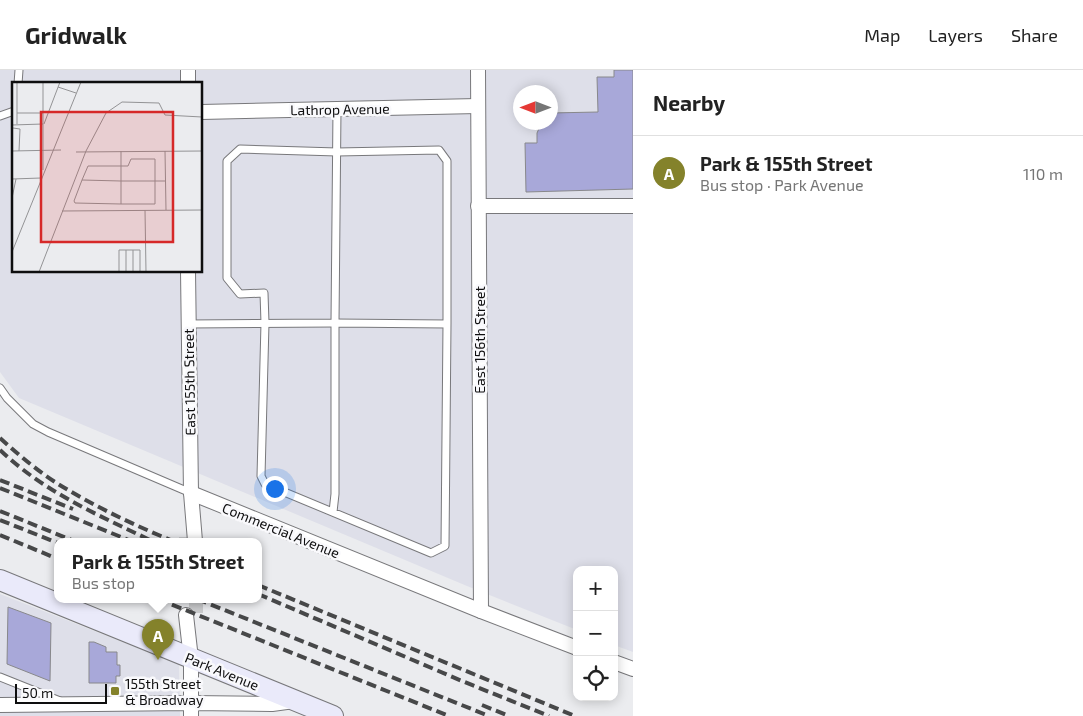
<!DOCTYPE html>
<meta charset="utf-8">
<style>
:root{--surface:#fff;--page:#f2f2f2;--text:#222;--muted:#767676;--line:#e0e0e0;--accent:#84822b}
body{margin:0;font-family:"Exo 2",sans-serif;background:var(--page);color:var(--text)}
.controls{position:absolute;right:15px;bottom:15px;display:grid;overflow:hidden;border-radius:10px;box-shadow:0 2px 12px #0003}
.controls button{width:45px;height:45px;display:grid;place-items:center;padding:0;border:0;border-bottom:1px solid var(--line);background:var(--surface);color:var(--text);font:25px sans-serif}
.compass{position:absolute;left:513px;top:15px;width:45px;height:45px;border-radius:50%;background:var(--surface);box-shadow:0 2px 12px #0003;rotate:270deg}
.scale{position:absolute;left:15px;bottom:12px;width:92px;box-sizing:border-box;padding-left:5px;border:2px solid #0e0e0f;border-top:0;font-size:14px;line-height:18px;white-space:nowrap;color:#0e0e0f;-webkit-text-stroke:4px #f9f9fc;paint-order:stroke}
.you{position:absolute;left:274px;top:418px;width:18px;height:18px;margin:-12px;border:4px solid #fff;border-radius:50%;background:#1a73e8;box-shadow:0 0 0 8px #1a73e833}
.badge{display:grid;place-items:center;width:32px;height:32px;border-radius:50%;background:var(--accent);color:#fff;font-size:16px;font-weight:700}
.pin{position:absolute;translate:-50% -41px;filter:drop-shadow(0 1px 2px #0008)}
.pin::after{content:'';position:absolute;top:26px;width:18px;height:15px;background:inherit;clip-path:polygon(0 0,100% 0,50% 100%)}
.popup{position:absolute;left:54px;top:468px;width:208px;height:65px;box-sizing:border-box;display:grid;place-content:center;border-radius:10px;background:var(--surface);filter:drop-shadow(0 1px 4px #0005);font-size:16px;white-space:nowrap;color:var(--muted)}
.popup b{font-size:19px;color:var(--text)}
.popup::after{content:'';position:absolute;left:50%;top:100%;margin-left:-10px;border:10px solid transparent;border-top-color:var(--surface)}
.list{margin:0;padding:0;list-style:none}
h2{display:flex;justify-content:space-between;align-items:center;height:65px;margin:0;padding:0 20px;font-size:21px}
h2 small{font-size:16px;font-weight:400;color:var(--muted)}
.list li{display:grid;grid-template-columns:32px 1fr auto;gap:15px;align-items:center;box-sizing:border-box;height:75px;padding:0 20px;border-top:1px solid var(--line)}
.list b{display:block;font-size:19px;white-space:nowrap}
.list p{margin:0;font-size:16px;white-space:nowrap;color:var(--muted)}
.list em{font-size:16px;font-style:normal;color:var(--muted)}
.icon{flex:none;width:28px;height:28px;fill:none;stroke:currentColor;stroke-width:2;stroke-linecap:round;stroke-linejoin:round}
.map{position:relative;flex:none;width:633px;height:646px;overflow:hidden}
header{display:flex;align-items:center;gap:30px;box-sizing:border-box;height:70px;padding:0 25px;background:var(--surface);border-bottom:1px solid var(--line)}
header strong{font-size:24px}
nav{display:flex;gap:28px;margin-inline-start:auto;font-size:18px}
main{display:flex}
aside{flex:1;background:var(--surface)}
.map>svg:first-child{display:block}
.built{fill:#dedfe9;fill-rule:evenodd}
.building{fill:#a8a8d9;stroke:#88888b}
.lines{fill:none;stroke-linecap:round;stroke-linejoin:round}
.street-tunnel{stroke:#cacbcd;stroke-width:14;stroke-dasharray:14 7;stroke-linecap:butt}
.lane-casing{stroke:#78787b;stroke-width:9}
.street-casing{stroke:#78787b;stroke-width:16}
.secondary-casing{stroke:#78787b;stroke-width:22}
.lane{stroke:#fff;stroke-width:7}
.street{stroke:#fff;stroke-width:14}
.secondary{stroke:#eaeafa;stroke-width:20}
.rail{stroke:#474849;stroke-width:4;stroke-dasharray:10 5;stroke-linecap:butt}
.poi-dot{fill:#84822b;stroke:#f9f9fc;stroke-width:2}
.labels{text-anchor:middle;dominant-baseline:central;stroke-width:5;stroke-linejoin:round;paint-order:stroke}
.street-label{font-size:14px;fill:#0e0e0f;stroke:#f9f9fc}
.poi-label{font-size:14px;fill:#0e0e0f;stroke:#f9f9fc;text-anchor:start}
.inset-road{fill:none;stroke:#939395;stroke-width:1}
.view{fill:#d62828;fill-opacity:0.15;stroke:#d62828;stroke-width:2.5}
.inset-edge{fill:none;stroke:#0e0e0f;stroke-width:2.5}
</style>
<header>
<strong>Gridwalk</strong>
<nav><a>Map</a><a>Layers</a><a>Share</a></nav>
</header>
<main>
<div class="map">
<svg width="633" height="646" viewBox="0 0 633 646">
<rect width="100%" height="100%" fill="#ebecef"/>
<g class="built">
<path d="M0 0H633V582L614 575V500H577V560L467 516 19 328 0 302ZM14 14H201V201H14ZM520 22H550V52H520Z"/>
<path d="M0 524 179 594 180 646H0Z"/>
</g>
<g class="building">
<path d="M614 0H633V119L526 122 525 73H537V63L542 52H550V43L598 42 597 7H614Z"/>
<path d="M8 537 51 553 50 611 7 594Z"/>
<path d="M89 572H94L106 577V582H117V595H120V606H116V613H89Z"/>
</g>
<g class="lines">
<g class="street-tunnel">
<path d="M186 467V471"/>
<path d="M196 529V549"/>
</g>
<defs>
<g id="lane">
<path d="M18 14 19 0"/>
<path d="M0 46 14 41"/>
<path d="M188 254 335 253 337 39"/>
<path d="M0 318 7 328 33 354 48 362 191 423"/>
<path d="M333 442 335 424V253L447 254V91L439 80 337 82 240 79 227 91V208L240 224 264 223 265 253 261 406 265 414 431 483 445 476 447 254"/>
<path d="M0 607 60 631"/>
</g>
<g id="street">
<path d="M188 0V14"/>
<path d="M478 0 481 541"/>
<path d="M201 42 478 36"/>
<path d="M478 136H633"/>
<path d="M188 201 191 423 195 471"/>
<path d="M191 423 481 541 577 578"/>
<path d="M186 545 191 589V646"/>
<path d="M614 592 633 599"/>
<path d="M0 635 191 633 272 634 294 631"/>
</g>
<path id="secondary" d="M0 510 333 646"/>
</defs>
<use href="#lane" class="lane-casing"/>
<use href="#street" class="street-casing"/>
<use href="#secondary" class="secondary-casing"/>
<use href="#lane" class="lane"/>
<use href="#street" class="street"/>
<use href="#secondary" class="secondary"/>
<g class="rail">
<path d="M0 368C20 386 41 404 63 417 98 438 136 456 173 471"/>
<path d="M0 380C44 422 98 445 152 471"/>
<path d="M0 410 73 439"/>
<path d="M0 418 131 471"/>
<path d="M0 441 74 471"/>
<path d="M0 450 58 473"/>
<path d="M0 465 58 489"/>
<path d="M258 515 575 646"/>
<path d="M258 524 462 611 549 646"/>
<path d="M158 529 449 646"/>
<path d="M197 529 489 646"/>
<path d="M482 635 509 646"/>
</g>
</g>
<rect class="poi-dot" x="110" y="616" width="10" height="10" rx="2.5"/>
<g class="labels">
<g class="street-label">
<text transform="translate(340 39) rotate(-1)">Lathrop Avenue</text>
<text transform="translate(479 270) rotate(-90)">East 156th Street</text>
<text transform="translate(189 312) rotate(-91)">East 155th Street</text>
<text transform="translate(281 460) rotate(22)">Commercial Avenue</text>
<text transform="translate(222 601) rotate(22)">Park Avenue</text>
</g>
<g class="poi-label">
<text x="125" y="613">155th Street<tspan x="125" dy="16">&amp; Broadway</tspan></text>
</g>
</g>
<g transform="translate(12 12)">
<rect width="190" height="190" fill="#ebecef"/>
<path class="inset-road" d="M5 0V42M31 0V88M46 5 64 11M5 31H31M32 42 48 0M0 43 31 42M1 46 8 47 7 69M0 69 49 68M109 69V99H153M153 69 154 128M64 70 190 69M0 97 29 96M70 98 109 99V122H143V77H119L116 84H76L70 98 62 119 63 121 109 122M0 116 4 97M133 128 134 190M50 129 190 128M121 168V190M0 170 69 0M27 190 74 69 94 31 110 20 147 21 153 33 190 35M107 190V168H128V190M114 190V168"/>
<path class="view" d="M29 30H161V160H29Z"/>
<rect width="190" height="190" class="inset-edge"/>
</g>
</svg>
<div class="controls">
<button>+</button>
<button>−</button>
<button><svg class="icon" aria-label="locate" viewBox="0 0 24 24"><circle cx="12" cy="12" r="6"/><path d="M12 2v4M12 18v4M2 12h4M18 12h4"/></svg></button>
</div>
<svg class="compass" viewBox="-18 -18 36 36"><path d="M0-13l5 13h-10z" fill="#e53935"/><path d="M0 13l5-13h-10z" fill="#767676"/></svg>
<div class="scale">50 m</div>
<div class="you"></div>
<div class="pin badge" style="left:158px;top:590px">A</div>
<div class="popup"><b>Park &amp; 155th Street</b>Bus stop</div>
</div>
<aside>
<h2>Nearby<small></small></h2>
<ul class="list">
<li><span class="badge">A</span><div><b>Park &amp; 155th Street</b><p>Bus stop · Park Avenue</p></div><em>110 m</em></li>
</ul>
</aside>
</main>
